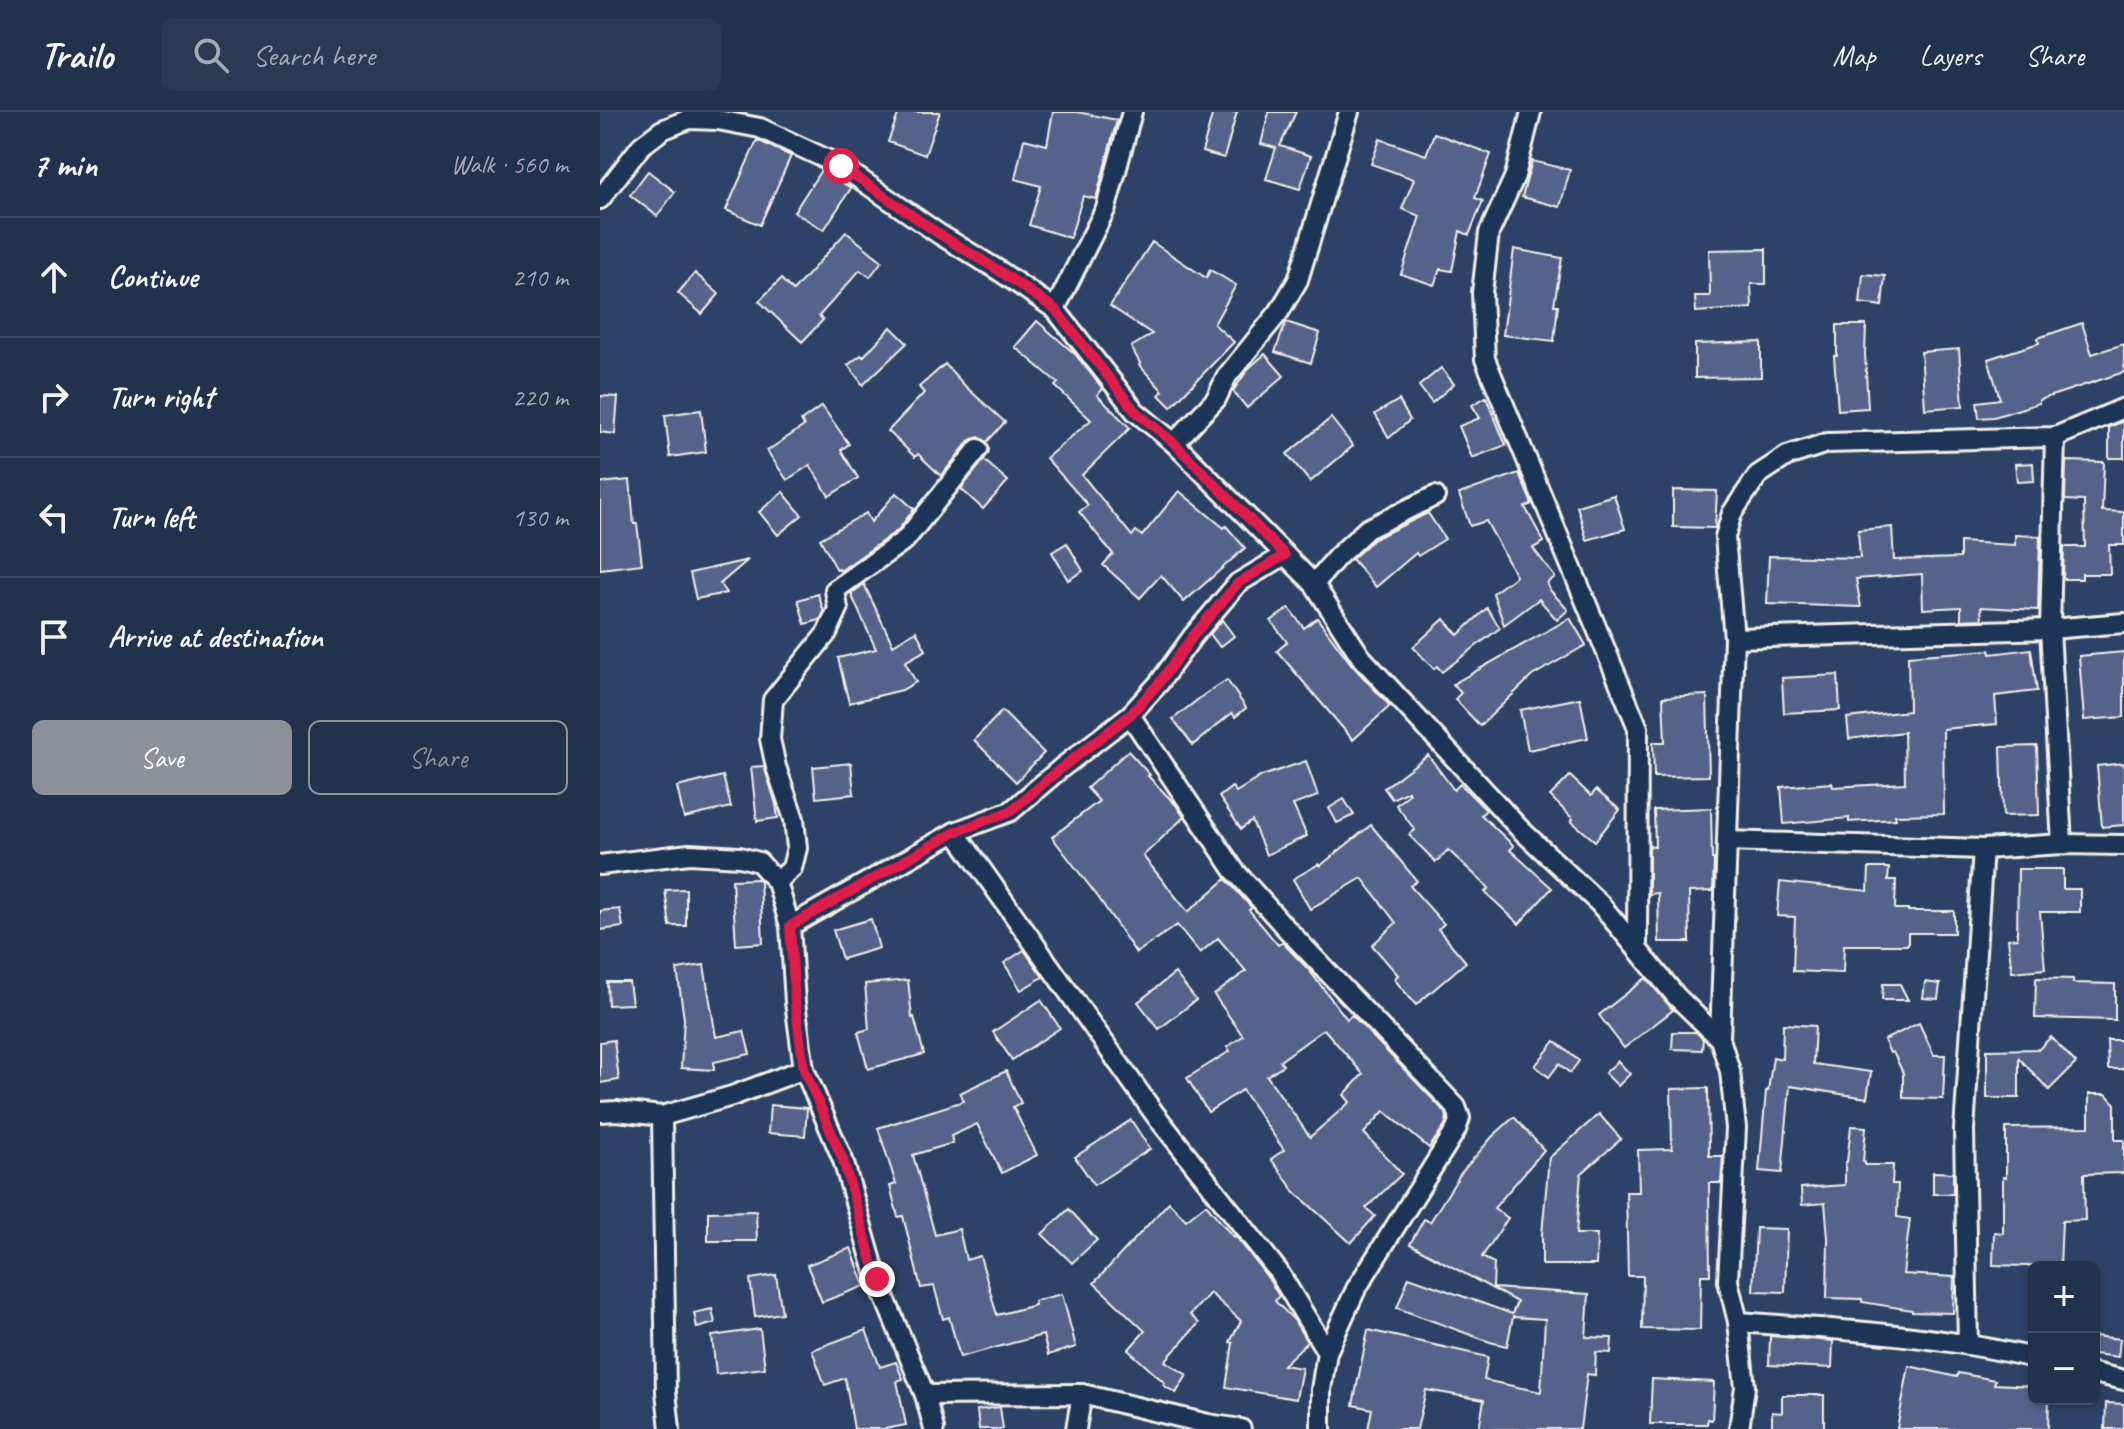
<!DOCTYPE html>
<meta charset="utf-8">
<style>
:root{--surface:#22324c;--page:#2a3a53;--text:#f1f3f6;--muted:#a2aab5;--line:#3f4d64;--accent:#8c9099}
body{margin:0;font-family:Caveat,sans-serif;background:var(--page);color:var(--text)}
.controls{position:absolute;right:24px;bottom:24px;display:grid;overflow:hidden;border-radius:12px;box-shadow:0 2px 6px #0004}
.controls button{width:72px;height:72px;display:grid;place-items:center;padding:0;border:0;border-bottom:2px solid var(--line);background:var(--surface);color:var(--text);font:40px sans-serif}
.stop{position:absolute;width:24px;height:24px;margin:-18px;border:6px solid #e11d48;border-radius:50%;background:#fff}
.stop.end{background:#e11d48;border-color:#fff;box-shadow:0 2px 8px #0008}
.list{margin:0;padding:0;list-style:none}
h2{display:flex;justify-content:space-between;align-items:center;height:104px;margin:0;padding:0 32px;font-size:34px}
h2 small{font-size:26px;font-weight:400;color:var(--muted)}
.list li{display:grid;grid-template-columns:52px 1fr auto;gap:24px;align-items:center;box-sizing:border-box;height:120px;padding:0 32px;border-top:2px solid var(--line)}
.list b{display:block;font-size:30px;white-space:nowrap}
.list em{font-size:26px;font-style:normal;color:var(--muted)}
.actions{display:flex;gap:16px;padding:24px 32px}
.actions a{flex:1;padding:18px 0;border:2px solid var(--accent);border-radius:12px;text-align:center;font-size:28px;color:var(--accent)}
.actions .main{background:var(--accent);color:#fff}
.icon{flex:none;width:44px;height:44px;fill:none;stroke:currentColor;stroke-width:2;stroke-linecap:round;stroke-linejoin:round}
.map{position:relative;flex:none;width:1524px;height:1317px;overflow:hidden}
header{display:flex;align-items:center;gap:48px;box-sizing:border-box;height:112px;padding:0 40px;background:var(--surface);border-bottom:2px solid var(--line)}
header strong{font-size:38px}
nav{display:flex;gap:44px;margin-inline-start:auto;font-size:28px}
.search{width:560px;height:72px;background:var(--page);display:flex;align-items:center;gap:20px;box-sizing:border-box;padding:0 28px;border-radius:12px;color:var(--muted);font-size:30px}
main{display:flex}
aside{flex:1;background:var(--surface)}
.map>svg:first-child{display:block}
.building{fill:#55638a;stroke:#f4f1e8;stroke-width:2;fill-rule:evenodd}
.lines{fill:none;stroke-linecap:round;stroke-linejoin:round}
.minor-casing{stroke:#f4f1e8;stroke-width:24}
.minor{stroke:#1d3557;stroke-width:18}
.route{stroke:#e11d48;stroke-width:10}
</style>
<header>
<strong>Trailo</strong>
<div class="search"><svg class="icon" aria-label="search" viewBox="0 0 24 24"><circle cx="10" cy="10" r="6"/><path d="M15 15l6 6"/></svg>Search here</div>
<nav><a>Map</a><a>Layers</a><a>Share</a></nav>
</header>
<main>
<aside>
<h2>7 min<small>Walk · 560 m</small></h2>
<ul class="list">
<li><svg class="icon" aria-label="ahead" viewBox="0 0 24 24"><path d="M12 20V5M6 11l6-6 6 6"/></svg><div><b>Continue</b></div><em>210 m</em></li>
<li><svg class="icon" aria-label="right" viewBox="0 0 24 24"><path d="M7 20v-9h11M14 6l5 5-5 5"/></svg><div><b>Turn right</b></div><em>220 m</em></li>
<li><svg class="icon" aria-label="left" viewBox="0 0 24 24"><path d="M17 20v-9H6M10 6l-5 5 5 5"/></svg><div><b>Turn left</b></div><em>130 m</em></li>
<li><svg class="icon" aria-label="arrive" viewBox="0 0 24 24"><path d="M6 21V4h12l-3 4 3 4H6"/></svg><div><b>Arrive at destination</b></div></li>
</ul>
<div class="actions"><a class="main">Save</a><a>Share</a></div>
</aside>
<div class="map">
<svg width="1524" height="1317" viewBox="0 0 1524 1317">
<rect width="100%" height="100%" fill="#2d4266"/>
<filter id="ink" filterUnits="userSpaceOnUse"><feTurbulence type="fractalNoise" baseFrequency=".0125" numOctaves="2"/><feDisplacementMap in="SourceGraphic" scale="16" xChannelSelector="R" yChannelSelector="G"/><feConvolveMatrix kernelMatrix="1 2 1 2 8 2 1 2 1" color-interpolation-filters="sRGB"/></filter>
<g filter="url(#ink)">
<g class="building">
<path d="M299 0H340L325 43 288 30Z"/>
<path d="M453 0H477L517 8 496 87 483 84 470 126 429 113 441 74 415 67 424 27 447 33Z"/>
<path d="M613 0H637L624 46 602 40Z"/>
<path d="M669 0H696L680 34 711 44 700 77 666 67 676 36 661 32Z"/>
<path d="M834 21 891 42 875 86 883 89 869 123 860 119 852 159 840 157 834 173 801 162 820 104 802 97 814 67 771 52 780 27 826 43Z"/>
<path d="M157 28 191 44 160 113 126 98Z"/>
<path d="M932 49 970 58 960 95 922 85Z"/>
<path d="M221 58 251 76 224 118 194 100Z"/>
<path d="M48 59 75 80 57 104 30 83Z"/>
<path d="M246 120 282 149 270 165 260 158 219 204 223 208 202 230 159 189 181 167 193 179Z"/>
<path d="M552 130 606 166 610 158 636 173 614 212 634 230 571 295 559 283 563 279 539 253 540 251 531 235 552 222 510 194Z"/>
<path d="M914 137 962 146 954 193H958L954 229 903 223Z"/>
<path d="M1166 137V172H1151L1152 196 1096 200 1095 184H1110L1109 138Z"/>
<path d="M95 161 119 182 102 202 78 181Z"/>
<path d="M1263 162 1285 164 1282 194 1260 191Z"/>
<path d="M437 209 475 242 503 277 497 283 530 316 482 363 532 424 536 419 542 424 579 379 624 416 626 414 645 436 584 490 561 463 540 486 503 453 513 442 479 400 488 393 446 346 491 308 455 274 458 271 415 235Z"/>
<path d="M686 210 720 221 711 251 675 240Z"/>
<path d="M1482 211 1492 242 1524 232V260L1439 288V291L1394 305 1379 306 1377 290 1400 287 1388 247 1439 231 1438 226Z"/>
<path d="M1237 213H1266L1265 242 1268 296 1238 298 1234 244H1237Z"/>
<path d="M291 215 307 231 263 273 248 253 261 243 263 245Z"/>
<path d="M1161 230V265L1095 266V232Z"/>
<path d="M1359 237 1363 294 1325 297 1321 240Z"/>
<path d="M665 242 684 264 647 296 633 279 649 256Z"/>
<path d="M345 252 366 275 405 310 387 330 379 325 369 329 341 364 318 342 315 345 288 319 324 281 319 275Z"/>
<path d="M841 256 854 272 832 291 819 274Z"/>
<path d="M0 284 18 285 15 322 0 320Z"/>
<path d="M886 285 906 333 872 346 859 314 880 306 872 293Z"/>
<path d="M799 288 810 308 789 326 775 302Z"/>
<path d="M222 294 249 332 241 338 258 366 229 384 210 353 187 368 167 339 204 314 201 309Z"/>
<path d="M101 298 106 340 70 345 65 303Z"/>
<path d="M731 306 753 334 710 370 687 342Z"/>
<path d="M1524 309V346H1509V315Z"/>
<path d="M384 348 408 369 383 397 361 377Z"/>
<path d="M1466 349 1504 350 1502 399 1524 400V433H1509L1510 462H1482V467H1463L1464 435H1485L1484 389 1465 388Z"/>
<path d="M1433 351 1434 369 1417 370 1415 352Z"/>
<path d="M919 361 932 392 925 395 944 430 933 436 955 465 947 471 950 478 968 498 957 508 939 487 904 513 893 481 916 464 886 409 870 414 859 382Z"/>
<path d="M30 368 34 412H37L42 452 0 457V371Z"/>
<path d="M1073 378 1117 379 1115 416 1073 415Z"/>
<path d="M183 380 202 403 178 423 159 400Z"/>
<path d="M296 381 314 397 298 418 240 459 239 457 237 458 220 427 266 401 271 410Z"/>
<path d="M1014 383 1025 417 987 428 977 394Z"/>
<path d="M828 401 845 427 818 444 816 441 776 475 752 447 774 427Z"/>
<path d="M1292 415 1294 448 1360 446V430L1415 433V423L1440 424 1438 498 1381 495 1382 507 1361 508V495L1323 497 1322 462 1256 467 1261 495 1167 492 1169 444 1260 446 1258 418Z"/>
<path d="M467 431 483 459 468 468 452 440Z"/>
<path d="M148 448 120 472 126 481 96 487 90 461Z"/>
<path d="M264 472 293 533 316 519 326 538 305 550 316 570 302 578 249 591 238 546 276 537 251 482Z"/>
<path d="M218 482 224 500 220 508 205 512 198 488Z"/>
<path d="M689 496 704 516 717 506 752 553 790 594 753 628 677 539 687 530 671 509Z"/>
<path d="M887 496 900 516 842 560 837 554 834 557 813 535 844 507 858 523Z"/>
<path d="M970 506 986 533 932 564 880 614 855 587 861 581 853 572Z"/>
<path d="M622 508 634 524 620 535 610 522Z"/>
<path d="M1431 537 1437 579 1395 584 1397 612 1343 617 1344 702 1295 703 1296 707 1249 710V706L1184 712 1181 675 1232 671 1233 675 1305 671 1304 620 1249 627 1247 606 1309 599 1308 544 1390 538 1391 542Z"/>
<path d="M1524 540V605L1484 608 1479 544Z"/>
<path d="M1238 563 1240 598 1184 601 1182 566Z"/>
<path d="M627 568 646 596 635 605 632 601 593 633 573 607 605 582Z"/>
<path d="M1107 583 1109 664 1054 665 1053 630H1065L1063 585Z"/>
<path d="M980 586 988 626 928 638 920 598Z"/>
<path d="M402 599 444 641 416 670 374 628Z"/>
<path d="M1437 634 1439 703 1403 704 1401 635Z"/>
<path d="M528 639 550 663 548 664 576 693 584 705 543 744 588 800 626 767 652 796 649 798 678 833 682 830 708 857 747 907 752 903 846 1001 847 1006 845 1013 829 1036 784 999 764 1021 802 1062 766 1096 775 1104 751 1131 695 1080 671 1047 684 1038 642 978 608 1000 587 966 630 939 627 935 643 924 614 883 646 859 618 826 600 841 577 813 536 841 498 785 452 725 499 689 487 676ZM724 917 763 962 744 983 750 990 710 1025 667 964 683 953 680 949Z"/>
<path d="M828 643 854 678 860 672 886 698 881 703 914 734 910 738 952 776 919 812 885 780 889 776 848 738 836 750 809 723 815 718 796 693 809 682 808 679 792 687 784 676Z"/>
<path d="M706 649 718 684 693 693 707 724 666 743 652 709 641 717 619 685 632 675 636 680 662 664Z"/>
<path d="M251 651 254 682 216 686 213 655Z"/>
<path d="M1524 651V713L1502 715 1497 654Z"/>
<path d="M164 654 176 692 178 706 157 709 151 655Z"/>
<path d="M123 664 131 695 84 706 77 675Z"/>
<path d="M970 664 991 684 996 678 1020 698 995 729 971 709 973 707 950 684Z"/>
<path d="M744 687 754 703 737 711 729 696Z"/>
<path d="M1111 696 1112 747H1114L1113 779 1089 780 1090 830H1059L1058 781 1049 782V734L1055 735 1054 698Z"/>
<path d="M771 713 817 769 810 774 844 812 838 817 866 850 816 893 794 867 798 863 772 833 796 811 762 766 710 797 693 767 719 752 720 754Z"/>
<path d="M1269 756H1289L1288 768H1296L1295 797H1308V799H1354V821H1308V833H1244L1243 861 1193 859 1195 805 1177 804 1180 770 1268 779Z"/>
<path d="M1418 757H1463V777H1480V800H1440L1445 857 1412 860 1408 827 1417 826Z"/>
<path d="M158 767 160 769 163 831 136 833 132 768Z"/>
<path d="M86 777V814H70L65 778Z"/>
<path d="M20 797 23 815 0 818V799Z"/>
<path d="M271 807 279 836 242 847 233 818Z"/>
<path d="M424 838 443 865 421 878 404 851Z"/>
<path d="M104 853 116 925 144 919 150 942 114 950V958L81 956 84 907 77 857Z"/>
<path d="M575 861 596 888 559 917 538 890Z"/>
<path d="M1046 866 1073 898 1024 936 999 903Z"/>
<path d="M1436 866 1473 867V871L1515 872V908L1435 906Z"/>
<path d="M308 868 312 906 314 905 324 942 268 957 258 920 269 917 265 872Z"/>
<path d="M7 870H29L32 892 8 893Z"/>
<path d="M1325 870 1340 872 1338 887 1323 886Z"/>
<path d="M1283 872H1300L1308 888H1282Z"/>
<path d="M441 888 460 916 412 948 393 920Z"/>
<path d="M1319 911 1334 943H1345L1343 987 1303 986V961L1293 940 1290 941 1284 928Z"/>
<path d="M1183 912 1215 914 1213 952 1271 960 1267 986 1190 974 1182 1061 1159 1059 1166 979H1168L1173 945 1182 947Z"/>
<path d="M1073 920H1096L1103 927 1102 938 1072 937Z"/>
<path d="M1451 925 1476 951 1449 978 1419 946V986H1387V938L1439 937Z"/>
<path d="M14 928 19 968 0 971V930Z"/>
<path d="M1507 928H1524V957H1508Z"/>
<path d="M955 929 979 949 970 961 959 952 949 965 935 954Z"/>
<path d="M1018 949 1030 962 1018 974 1005 961Z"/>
<path d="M406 959 421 991 413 995 437 1043 402 1061 377 1012 351 1024 353 1031 313 1043 335 1123 359 1117 366 1148 380 1144 397 1203 435 1193 434 1189 462 1182 476 1235 448 1243 443 1223 360 1245 349 1205 343 1207 334 1174 321 1176 303 1104 298 1105 290 1074 296 1072 278 1016 364 989 360 981Z"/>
<path d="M1108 976 1109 1044H1123L1121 1071H1109L1110 1163H1101L1100 1218 1042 1217 1043 1164H1028L1026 1080H1039L1038 1038 1072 1037 1071 977Z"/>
<path d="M1489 982H1506L1515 992V1028H1524V1061L1484 1062 1485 1108 1462 1109 1460 1155 1393 1153 1394 1120 1403 1121V1065H1406V1016L1489 1015Z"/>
<path d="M170 993 207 996 205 1024 168 1021Z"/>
<path d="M999 1002 1021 1027 981 1062 976 1122H997L996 1153H942V1122L949 1046Z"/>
<path d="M914 1005 944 1038 894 1096 908 1106 882 1145 894 1151 893 1176 989 1182 986 1225 1012 1226 1011 1241 996 1240 995 1263 987 1262 980 1317H879L884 1288 826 1278 817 1317H768L772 1297 753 1293 768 1218 888 1245 884 1268 941 1280 945 1207 913 1205 907 1234 890 1230 797 1196 809 1165 912 1202 917 1190 810 1132 824 1107 830 1110 861 1061 892 1025Z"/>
<path d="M531 1008 550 1037 494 1073 475 1045Z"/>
<path d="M1251 1014 1266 1015 1263 1050H1265V1053H1293L1292 1072H1298L1297 1105 1310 1107 1303 1162 1354 1165 1353 1201 1312 1200V1198L1262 1190V1187L1227 1186 1228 1126 1225 1091 1202 1093 1201 1076 1245 1073V1050H1247Z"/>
<path d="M1333 1060 1353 1061V1082H1333Z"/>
<path d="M569 1090 586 1108 606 1092 633 1125 634 1123 637 1126 668 1166 679 1184 675 1189 694 1208 707 1230 683 1253 702 1256 696 1287 626 1275 633 1231 630 1230 641 1209 610 1181 590 1203 599 1211 565 1249 587 1263 576 1281 563 1273 565 1271 528 1238 545 1219 494 1171Z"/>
<path d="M469 1097 497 1128 472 1151 442 1122Z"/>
<path d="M156 1099 157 1129H108V1100Z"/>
<path d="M1156 1116 1187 1117 1185 1180 1153 1179Z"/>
<path d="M251 1136 265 1174 222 1190 207 1153Z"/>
<path d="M176 1163 182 1201 155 1205 150 1167Z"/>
<path d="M112 1197 115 1211 97 1216 94 1201Z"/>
<path d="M160 1217 165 1256 116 1262 112 1224Z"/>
<path d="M266 1218 280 1255 296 1250 303 1267 297 1269 306 1313 285 1317H254L245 1266 225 1273 212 1238Z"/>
<path d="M1170 1224 1233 1229 1232 1256 1169 1253Z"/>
<path d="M1494 1224 1520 1227 1518 1245 1494 1242Z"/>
<path d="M1309 1254 1357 1265 1358 1261 1395 1268 1394 1272 1433 1274 1434 1287H1449L1448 1317H1297Z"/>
<path d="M1052 1267 1114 1270 1112 1308 1108 1307 1107 1312H1050Z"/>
<path d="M1182 1283H1224V1317H1172V1300L1182 1301Z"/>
<path d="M1506 1291 1524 1292V1317H1505Z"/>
<path d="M400 1295 403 1317H379L377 1298Z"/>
</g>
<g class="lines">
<defs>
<g id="minor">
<path d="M931 0 915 64 889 121 882 181 885 247 1038 616 1037 837"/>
<path d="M0 87 41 34 62 18 89 7 118 8 160 16 241 54 339 122 398 158 455 197 535 299 574 331 714 472 761 545 919 716 1000 792 1076 884 1120 927"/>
<path d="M455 197 506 96 532 0"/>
<path d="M1455 325 1450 517 1462 732"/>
<path d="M574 331 616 287 627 264 679 200 698 168 749 0"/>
<path d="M714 472 737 445 767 417 835 384"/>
<path d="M1134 526 1450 517 1524 511"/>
<path d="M530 603 634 758 683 813 856 995 860 1006 856 1018 756 1177 727 1240 721 1278V1317"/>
<path d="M355 720 554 1001 678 1159 727 1240"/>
<path d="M1127 729 1383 737 1462 732 1524 733"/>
<path d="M0 753 89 742 140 745 159 750 177 770 190 814 195 890 204 957 243 1048 277 1167 325 1283 334 1317"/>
<path d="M177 770 192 756 197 736 194 707 176 655 170 627 173 588 227 521 238 497 235 478 306 427 378 337"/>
<path d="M190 814 355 720 411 699 460 657 530 603 559 571 593 524 638 471 685 443"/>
<path d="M0 1000 17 999 62 1004 132 984 204 957"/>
<path d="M62 1004 66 1280 70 1317"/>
<path d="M1138 1210C1237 1217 1337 1223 1434 1246"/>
<path d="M1368 1233 1364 1018 1383 737"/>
<path d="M1494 1261 1524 1268"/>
<path d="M325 1283 482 1282 608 1312 641 1317"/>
<path d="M476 1317 482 1282"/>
<path d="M1139 1317 1145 1275 1138 1210 1128 1169 1136 1016 1130 959 1120 927 1134 526 1125 425 1132 401 1158 363 1187 344 1227 331 1455 325 1524 296"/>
</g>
</defs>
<use href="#minor" class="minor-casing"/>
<use href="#minor" class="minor"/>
</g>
</g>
<g class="lines" filter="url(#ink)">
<path class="route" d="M241 54 339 122 398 158 455 197 535 299 574 331 685 443 638 471 593 524 559 571 530 603 460 657 411 699 355 720 190 814 195 890 204 957 243 1048 277 1167"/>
</g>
</svg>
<div class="controls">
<button>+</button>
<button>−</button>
</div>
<div class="stop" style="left:241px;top:54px"></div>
<div class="stop end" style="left:277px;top:1167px"></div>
</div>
</main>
